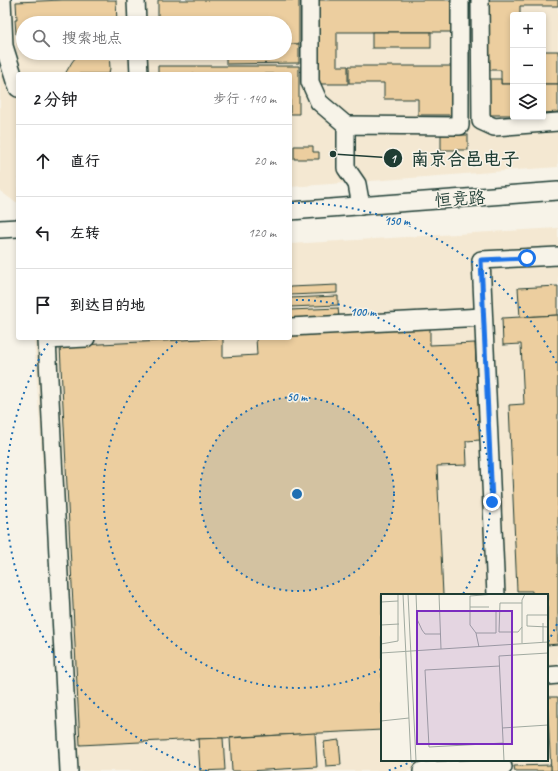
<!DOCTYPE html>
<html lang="zh">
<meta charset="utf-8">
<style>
:root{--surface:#fff;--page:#f2f2f2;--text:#202124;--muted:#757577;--line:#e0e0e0}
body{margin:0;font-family:Caveat,"LXGW WenKai TC",sans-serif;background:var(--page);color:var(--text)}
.controls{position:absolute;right:12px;top:12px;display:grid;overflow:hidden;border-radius:4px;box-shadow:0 2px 6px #0003}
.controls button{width:36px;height:36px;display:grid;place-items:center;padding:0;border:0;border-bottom:1px solid var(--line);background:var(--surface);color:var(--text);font:20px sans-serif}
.stop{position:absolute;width:12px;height:12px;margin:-9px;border:3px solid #1a73e8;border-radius:50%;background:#fff}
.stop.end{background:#1a73e8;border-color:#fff;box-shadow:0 1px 4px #0008}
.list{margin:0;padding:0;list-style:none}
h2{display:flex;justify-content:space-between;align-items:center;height:52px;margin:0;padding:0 16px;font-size:17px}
h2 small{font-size:13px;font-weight:400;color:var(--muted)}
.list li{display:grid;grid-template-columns:26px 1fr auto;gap:12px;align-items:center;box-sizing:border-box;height:72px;padding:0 16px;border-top:1px solid var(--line)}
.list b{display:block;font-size:15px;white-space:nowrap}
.list em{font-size:13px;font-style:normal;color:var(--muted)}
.icon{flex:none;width:22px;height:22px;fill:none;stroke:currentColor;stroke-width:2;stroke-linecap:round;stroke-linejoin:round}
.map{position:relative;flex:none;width:558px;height:771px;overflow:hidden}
.search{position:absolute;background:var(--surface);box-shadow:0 2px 6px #0003;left:16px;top:16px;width:276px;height:44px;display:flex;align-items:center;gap:10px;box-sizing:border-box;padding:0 14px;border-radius:22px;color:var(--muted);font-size:15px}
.panel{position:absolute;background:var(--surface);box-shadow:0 2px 6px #0003;left:16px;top:72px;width:276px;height:268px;border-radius:4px}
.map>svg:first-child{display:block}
.built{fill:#f4e8d2;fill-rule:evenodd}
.building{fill:#ecce9f;stroke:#1f3d34}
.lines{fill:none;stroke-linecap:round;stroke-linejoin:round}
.minor-casing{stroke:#1f3d34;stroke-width:20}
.minor{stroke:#f7f3e8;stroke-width:17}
.route{stroke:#1a73e8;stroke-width:5}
.ring{fill:none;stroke:#1f6fb2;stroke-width:2;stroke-dasharray:2 4}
.labels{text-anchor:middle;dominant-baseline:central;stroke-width:3;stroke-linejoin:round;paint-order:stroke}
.street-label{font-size:17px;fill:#1f3d34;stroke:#f7f3e8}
.inset-road{fill:none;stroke:#a1aaa0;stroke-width:1}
.view{fill:#7b2cbf;fill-opacity:0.15;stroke:#7b2cbf;stroke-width:2}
.inset-edge{fill:none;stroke:#1f3d34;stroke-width:2}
.centre{fill:#1f6fb2;stroke:#f7f3e8;stroke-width:2}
.ring-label{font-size:12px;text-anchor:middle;font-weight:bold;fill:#1f6fb2;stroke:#f7f3e8;stroke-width:3;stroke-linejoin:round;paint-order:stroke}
.leader{fill:none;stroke:#1f3d34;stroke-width:1.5}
.callout-dot{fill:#1f3d34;stroke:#f7f3e8;stroke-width:1.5}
.mark-label{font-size:12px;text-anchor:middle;font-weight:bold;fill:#fff}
.callout-label{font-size:18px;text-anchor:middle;font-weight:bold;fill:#1f3d34;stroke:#f7f3e8;stroke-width:3;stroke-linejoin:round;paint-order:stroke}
</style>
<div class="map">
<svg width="558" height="771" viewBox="0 0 558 771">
<rect width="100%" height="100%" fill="#f7f3e8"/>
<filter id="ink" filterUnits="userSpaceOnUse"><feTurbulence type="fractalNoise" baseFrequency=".025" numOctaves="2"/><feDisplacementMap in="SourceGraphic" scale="8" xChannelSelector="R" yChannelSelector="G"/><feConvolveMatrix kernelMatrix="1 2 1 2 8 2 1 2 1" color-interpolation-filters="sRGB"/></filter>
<g filter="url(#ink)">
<g class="built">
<path d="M0 0H558V167L290 187V74H18V202H15L0 191ZM513 15H543V117H513ZM23 23H285V53H23Z"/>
<path d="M558 228V771H63L34 338H290V244ZM382 595H547V760H382Z"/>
</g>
<g class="building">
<path d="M63 0H116L117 23H23V33L16 34 15 20H17L16 2Z"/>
<path d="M158 0H299V44H285V23H158Z"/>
<path d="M319 0H455V32H337V66H348V84H319Z"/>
<path d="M488 0H558V6H520V15H513V84H501V70H488Z"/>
<rect x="372" y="32" width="59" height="16"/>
<path d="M285 44H299V63L226 64V53H285Z"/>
<rect x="543" y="51" width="15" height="33"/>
<path d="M79 53H109L110 68 109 74H65L72 62Z"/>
<path d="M158 66H299V114H290V74H158Z"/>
<path d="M349 66H455V115H418V99H384V83H349Z"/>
<path d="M482 79H501V84H513V115H489Z"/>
<path d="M543 84H558V112L543 113Z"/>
<rect x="441" y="135" width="27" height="15"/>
<path d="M294 146H313V152H319V159H294Z"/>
<path d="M337 285V293L290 295V287Z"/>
<path d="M558 286V315L520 317 518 288Z"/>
<path d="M338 296V305L290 307V298Z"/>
<path d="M338 308 339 317 290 319V310Z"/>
<path d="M558 315V644L547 645V595H532V591H517L509 405 524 404 521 344 503 345 502 318Z"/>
<path d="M430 328V345L475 343 480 440 466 441 467 465 437 466 443 595H382V730L80 745 60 346 223 338V357L257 355 256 338H290V335Z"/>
<path d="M547 697H558V771H551Z"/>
<path d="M315 733 317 767 249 771H232L230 738Z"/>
<path d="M223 738 225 770 200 771 198 739Z"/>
<path d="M339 740 341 765 326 766 324 742Z"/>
<path d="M551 765V771H515L514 766Z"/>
</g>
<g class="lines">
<defs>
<g id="minor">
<path d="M2 0 4 46 15 81 18 88"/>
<path d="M136 0 137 23"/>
<path d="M310 0V82L319 102 346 125"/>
<path d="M480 0 481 121 494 127 558 122"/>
<path d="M138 53 139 74"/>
<path d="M361 206 357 184 346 168V125L460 126V0"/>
<path d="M290 211 558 191"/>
<path d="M0 229 18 228"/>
<path d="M290 327 483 317"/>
<path d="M496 595 481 260 558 256"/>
<path d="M547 676 558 675"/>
<path d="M69 771 47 340 86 338"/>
<path d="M422 771 503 767"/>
</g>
</defs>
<use href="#minor" class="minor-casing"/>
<use href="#minor" class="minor"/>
</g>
</g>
<g class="lines" filter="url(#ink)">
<path class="route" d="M492 502 481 260 527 258"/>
</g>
<circle cx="297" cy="494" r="97" fill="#1f6fb2" fill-opacity=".12"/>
<g class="ring">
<circle cx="297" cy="494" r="97"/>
<path d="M381 669A194 194 0 0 1 182 338M290 300A194 194 0 0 1 463 594"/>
<path d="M557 624A291 291 0 0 1 548 642M413 761A291 291 0 0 1 387 771M207 771A291 291 0 0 1 50 340M292 203A291 291 0 0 1 557 364"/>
</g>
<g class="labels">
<g class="street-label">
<text transform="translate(460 199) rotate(-4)">恒竞路</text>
</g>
</g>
<g transform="translate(381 594)">
<rect width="167" height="167" fill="#f7f3e8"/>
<path class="inset-road" d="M22 0 30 167M27 0 35 167M35 0 36 25 41 36 44 40H60M58 0 60 55M0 8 17 7M89 13H108M167 21H146V32L167 33M0 31 18 30M141 33 137 38H118L119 9H141M95 39 89 31V2L114 0M162 48V29M141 49V6L144 0M0 50 17 47V0M98 53 95 39H115V17M0 59 167 48M119 72 44 76 48 153 122 149M0 127 28 124M121 134 167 131M123 167 118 62 167 59"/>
<path class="view" d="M36 17H131V150H36Z"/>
<rect width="167" height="167" class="inset-edge"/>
</g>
<circle cx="297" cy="494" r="6" class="centre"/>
<g class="ring-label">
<text x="397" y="225">150 m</text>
<text x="363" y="316">100 m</text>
<text x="297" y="401">50 m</text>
</g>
<path class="leader" d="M333 154L393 158"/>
<g class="callout-dot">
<circle cx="333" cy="154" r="4"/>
<circle cx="393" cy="158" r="10"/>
</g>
<g class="mark-label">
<text x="393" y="163">1</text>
</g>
<g class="callout-label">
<text x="465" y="165">南京合邑电子</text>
</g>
</svg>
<div class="controls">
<button>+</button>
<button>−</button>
<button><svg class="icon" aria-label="layers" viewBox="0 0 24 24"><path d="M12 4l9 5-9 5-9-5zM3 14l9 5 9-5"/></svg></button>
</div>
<div class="stop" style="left:527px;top:258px"></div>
<div class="stop end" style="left:492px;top:502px"></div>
<div class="search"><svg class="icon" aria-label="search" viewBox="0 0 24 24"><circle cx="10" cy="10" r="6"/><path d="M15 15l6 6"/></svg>搜索地点</div>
<section class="panel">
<h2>2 分钟<small>步行 · 140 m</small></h2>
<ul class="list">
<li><svg class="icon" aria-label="ahead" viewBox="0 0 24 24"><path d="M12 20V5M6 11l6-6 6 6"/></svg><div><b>直行</b></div><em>20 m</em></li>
<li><svg class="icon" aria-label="left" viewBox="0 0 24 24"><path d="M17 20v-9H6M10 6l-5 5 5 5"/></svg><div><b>左转</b></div><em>120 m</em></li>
<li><svg class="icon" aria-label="arrive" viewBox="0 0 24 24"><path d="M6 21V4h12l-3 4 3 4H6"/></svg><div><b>到达目的地</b></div></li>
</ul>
</section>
</div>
